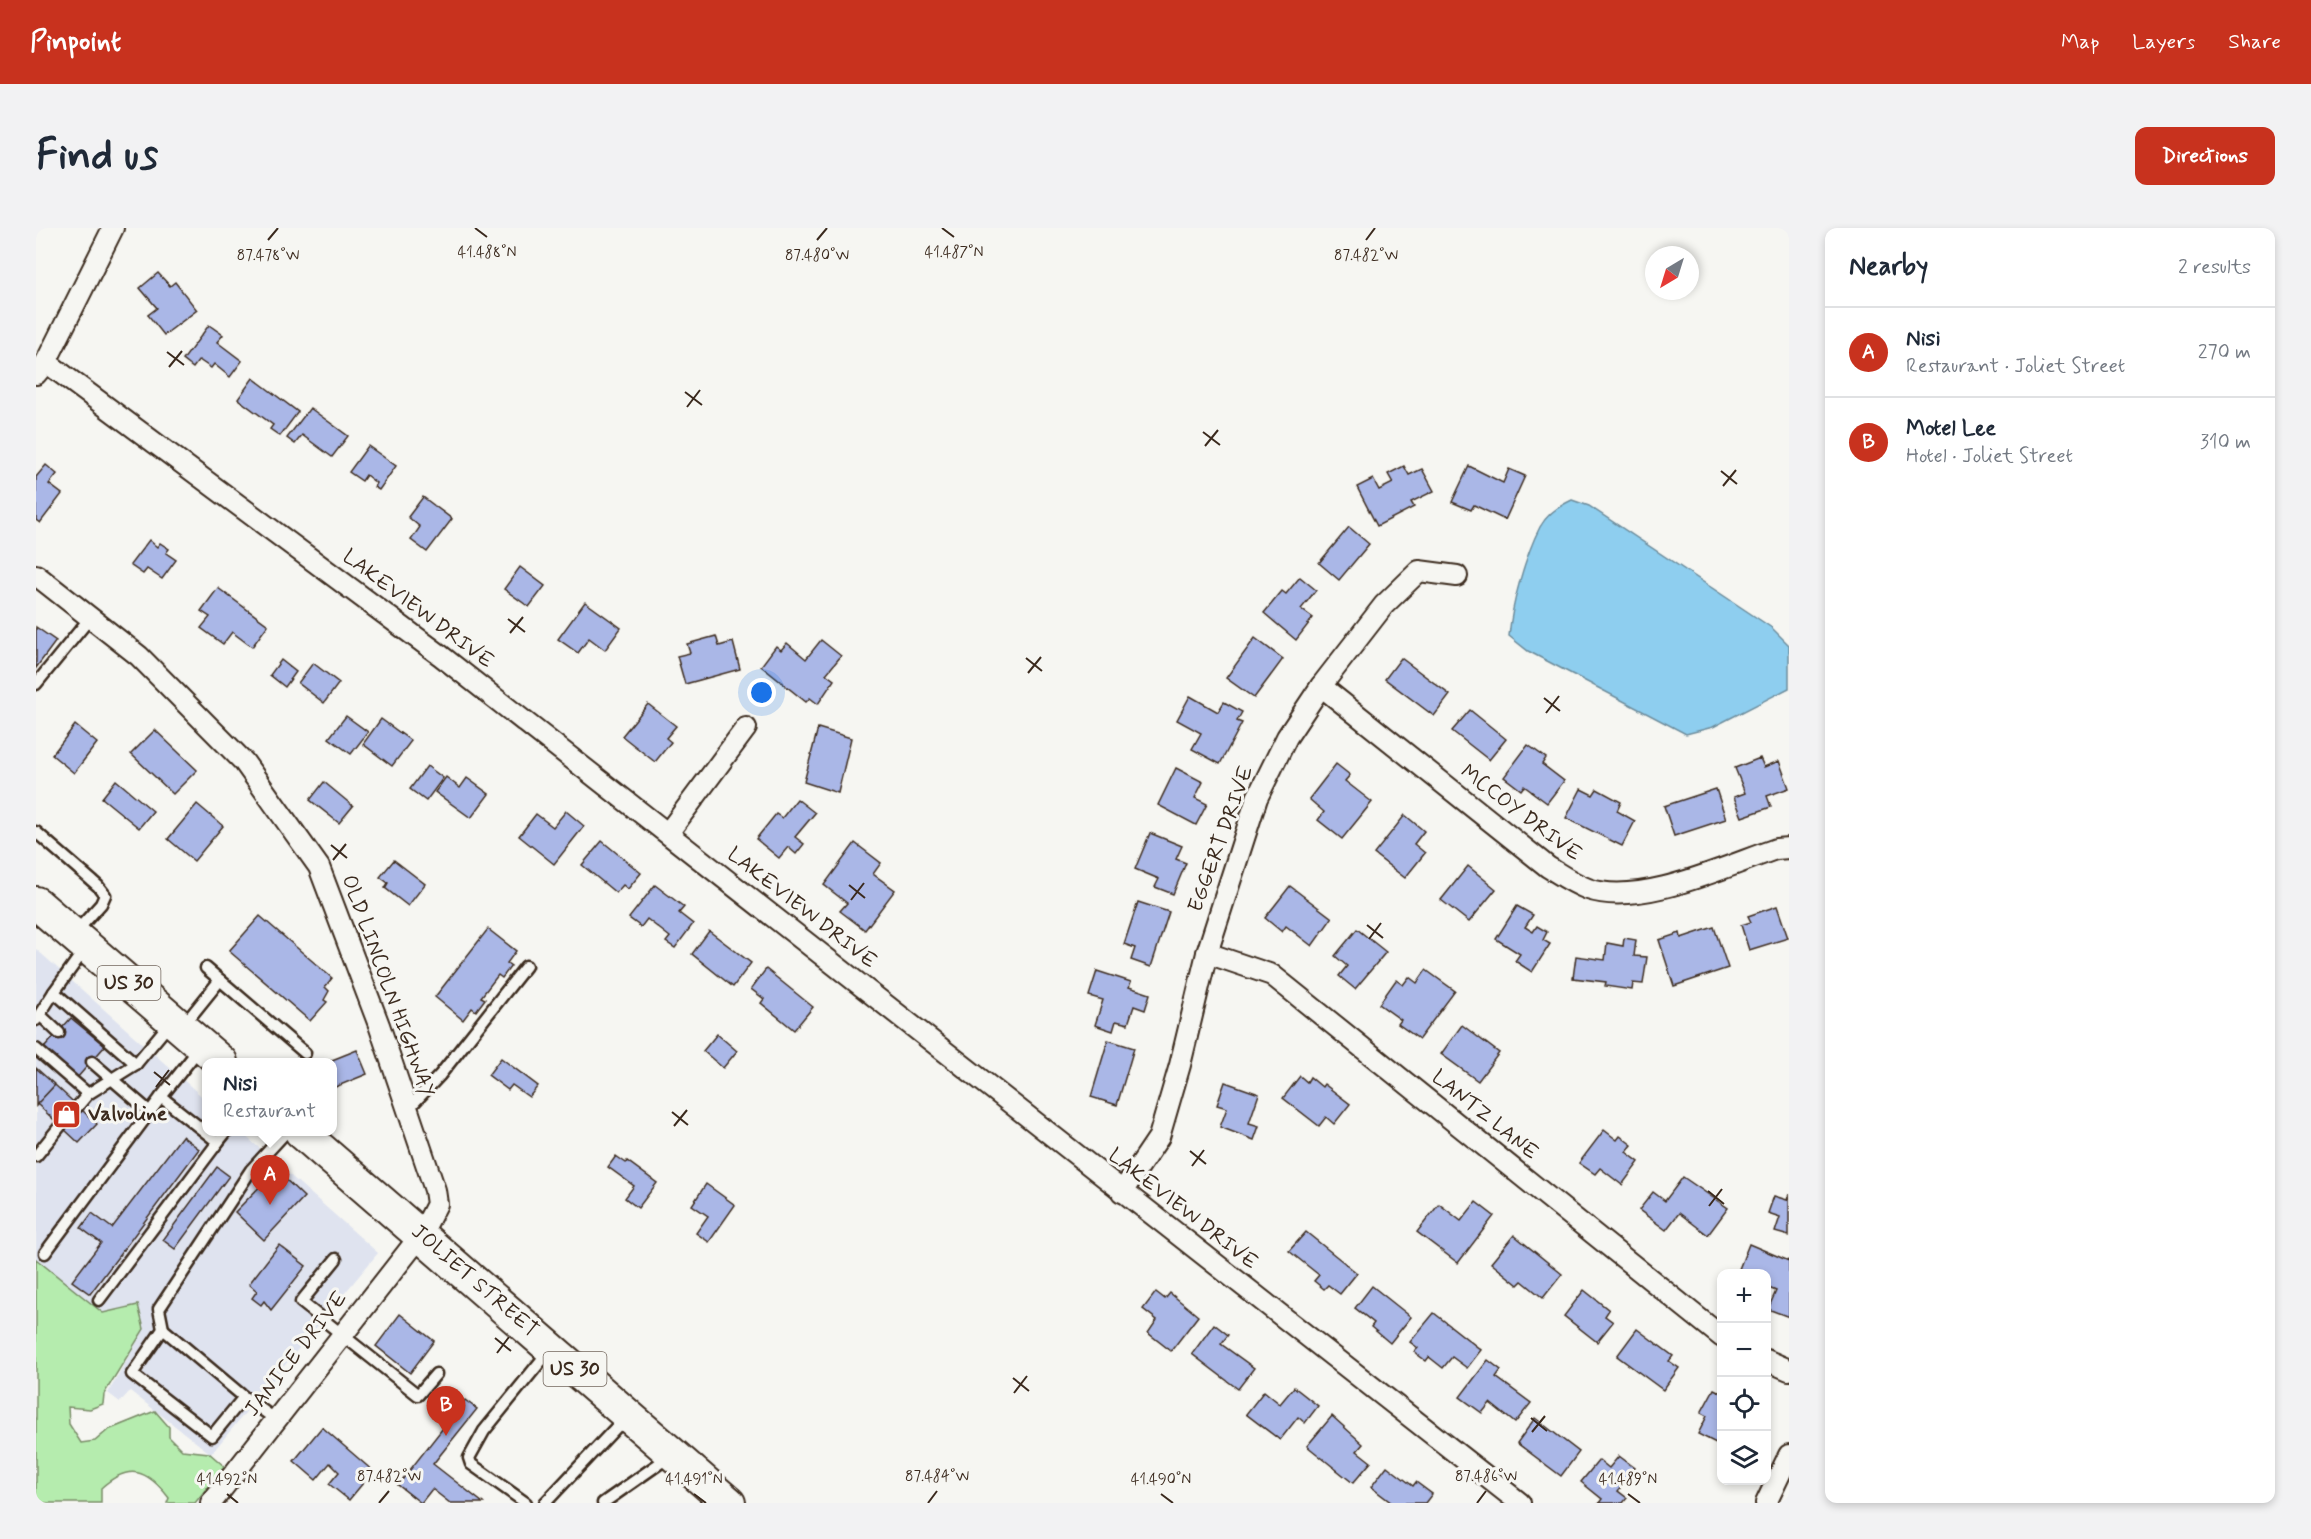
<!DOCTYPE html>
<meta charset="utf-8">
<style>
:root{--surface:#fff;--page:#f2f2f3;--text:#1f2937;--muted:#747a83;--line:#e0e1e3;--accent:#c8321e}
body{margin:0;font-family:Mynerve,sans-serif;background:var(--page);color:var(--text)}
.controls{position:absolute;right:18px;bottom:18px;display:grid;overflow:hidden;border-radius:12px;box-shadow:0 3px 9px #0003}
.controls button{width:54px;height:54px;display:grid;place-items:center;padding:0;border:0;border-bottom:2px solid var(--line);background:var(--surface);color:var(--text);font:30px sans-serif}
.compass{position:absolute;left:1609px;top:18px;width:54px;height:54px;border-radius:50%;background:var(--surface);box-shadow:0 3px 9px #0003;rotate:218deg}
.you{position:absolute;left:726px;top:465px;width:21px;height:21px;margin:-15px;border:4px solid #fff;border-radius:50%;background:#1a73e8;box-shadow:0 0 0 9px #1a73e833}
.badge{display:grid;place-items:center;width:39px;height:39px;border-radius:50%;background:var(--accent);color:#fff;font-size:20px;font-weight:700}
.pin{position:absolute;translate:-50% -50px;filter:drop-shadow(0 2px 3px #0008)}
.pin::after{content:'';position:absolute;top:32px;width:21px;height:18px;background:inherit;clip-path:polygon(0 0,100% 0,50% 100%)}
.popup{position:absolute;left:166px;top:830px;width:135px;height:78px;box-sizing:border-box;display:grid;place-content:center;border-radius:12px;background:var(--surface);filter:drop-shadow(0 2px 4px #0005);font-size:20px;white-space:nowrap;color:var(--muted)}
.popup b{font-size:22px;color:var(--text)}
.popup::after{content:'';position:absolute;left:50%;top:100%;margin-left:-12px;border:12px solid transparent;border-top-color:var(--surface)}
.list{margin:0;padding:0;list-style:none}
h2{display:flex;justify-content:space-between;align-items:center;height:78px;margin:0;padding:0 24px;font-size:26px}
h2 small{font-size:20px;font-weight:400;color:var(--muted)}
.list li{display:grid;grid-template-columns:39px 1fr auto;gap:18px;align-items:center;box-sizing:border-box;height:90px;padding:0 24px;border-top:2px solid var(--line)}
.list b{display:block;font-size:22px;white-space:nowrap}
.list p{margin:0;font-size:20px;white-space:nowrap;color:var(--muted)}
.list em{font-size:20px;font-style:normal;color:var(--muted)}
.icon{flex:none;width:33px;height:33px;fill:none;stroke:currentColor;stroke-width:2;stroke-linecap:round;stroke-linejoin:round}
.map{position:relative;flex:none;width:1753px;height:1275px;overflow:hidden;border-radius:12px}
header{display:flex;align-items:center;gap:36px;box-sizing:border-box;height:84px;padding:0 30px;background:var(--accent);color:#fff}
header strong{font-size:28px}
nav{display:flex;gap:33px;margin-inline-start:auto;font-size:21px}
.intro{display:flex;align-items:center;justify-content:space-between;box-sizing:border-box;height:144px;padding:0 36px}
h1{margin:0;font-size:42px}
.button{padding:15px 27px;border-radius:12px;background:var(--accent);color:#fff;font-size:21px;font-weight:700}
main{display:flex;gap:36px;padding:0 36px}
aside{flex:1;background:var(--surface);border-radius:12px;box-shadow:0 3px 9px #0003}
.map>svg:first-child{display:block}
.built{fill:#dfe3ef}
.green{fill:#b5ecae;stroke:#788b66;stroke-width:1.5}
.water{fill:#8eceef;stroke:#6d8c9b;stroke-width:1.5}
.building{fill:#aab7e7;stroke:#3b2a1e;stroke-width:1.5}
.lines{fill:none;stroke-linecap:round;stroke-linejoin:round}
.lane-casing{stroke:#3b2a1e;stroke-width:15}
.street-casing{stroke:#3b2a1e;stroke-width:24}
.primary-casing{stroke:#3b2a1e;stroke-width:36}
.lane{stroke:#f6f6f2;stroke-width:10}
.street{stroke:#f6f6f2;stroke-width:20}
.primary{stroke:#f6f6f2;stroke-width:32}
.ticks{fill:none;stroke:#3b2a1e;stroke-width:2}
.labels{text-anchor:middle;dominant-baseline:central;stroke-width:6;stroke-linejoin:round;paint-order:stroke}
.shield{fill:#f6f6f2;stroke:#73675e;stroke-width:1.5}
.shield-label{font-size:20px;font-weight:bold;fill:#3b2a1e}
.street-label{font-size:21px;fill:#3b2a1e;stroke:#f6f6f2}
.poi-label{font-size:21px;font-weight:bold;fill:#3b2a1e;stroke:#f6f6f2;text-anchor:start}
.ticks-label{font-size:15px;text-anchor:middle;fill:#3b2a1e;stroke:#f6f6f2;stroke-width:6;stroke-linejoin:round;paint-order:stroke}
</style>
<header>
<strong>Pinpoint</strong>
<nav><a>Map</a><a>Layers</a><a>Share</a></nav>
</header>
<div class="intro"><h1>Find us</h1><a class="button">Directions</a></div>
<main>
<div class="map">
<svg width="1753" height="1275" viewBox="0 0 1753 1275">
<rect width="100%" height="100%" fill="#f6f6f2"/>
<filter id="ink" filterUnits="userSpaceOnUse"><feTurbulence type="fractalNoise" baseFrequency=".0167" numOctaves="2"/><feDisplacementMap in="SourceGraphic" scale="12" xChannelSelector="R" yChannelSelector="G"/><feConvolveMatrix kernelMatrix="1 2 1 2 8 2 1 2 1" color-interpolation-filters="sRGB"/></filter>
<g filter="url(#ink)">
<path class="built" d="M0 721 171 873V904H205L342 1025 175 1226 94 1163 84 1174 72 1165 108 1101 67 1085 0 1031Z"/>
<path class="green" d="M0 1031 67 1085 102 1077 108 1101 68 1166 67 1176 54 1181 32 1179 33 1196 45 1215 59 1213 72 1202 119 1183 133 1199V1209L146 1222 173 1225 188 1238 159 1275H131L133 1270C111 1241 93 1235 65 1260V1275H0Z"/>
<path class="water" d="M1536 272 1553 278 1736 400 1753 417V460L1677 499 1650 506 1492 423 1473 408C1476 376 1489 328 1504 299 1511 286 1523 278 1536 272Z"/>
<g class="building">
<path d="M122 45 134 58 139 54 161 82 128 107 112 87 121 80 104 60Z"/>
<path d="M173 97 187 107 181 114 206 133 194 149 178 136 175 140 163 132 157 140 147 132Z"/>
<path d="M217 150 262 184 244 208 234 201 237 197 202 171Z"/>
<path d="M274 180 312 208 296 229 266 207 259 216 251 210Z"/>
<path d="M332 218 360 238 343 262 338 259 340 255 330 247 326 253 313 244Z"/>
<path d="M10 237 21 246 13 256 26 266 4 295 0 292V249Z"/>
<path d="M1368 238 1373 247 1386 241 1398 263 1375 274 1378 279 1341 298 1321 259 1337 251 1343 262 1357 255 1352 246Z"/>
<path d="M1433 238 1467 255 1473 241 1489 248 1469 292 1438 277 1435 282 1416 274Z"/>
<path d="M387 269 416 291 391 324 375 312 384 299 372 289Z"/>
<path d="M1313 299 1333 316 1303 352 1283 335Z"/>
<path d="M113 312 121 319 124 315 133 321 130 325 140 332 126 351 111 341 107 346 94 337Z"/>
<path d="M484 339 509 358 493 379 468 361Z"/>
<path d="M1264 349 1280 362 1265 381 1277 390 1260 412 1228 385 1246 363 1250 366Z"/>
<path d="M182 360 232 397 216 419 196 404 187 416 165 400 174 389 165 383Z"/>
<path d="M549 374 585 400 569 422 553 410 542 425 522 411Z"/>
<path d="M0 399 20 413 0 440Z"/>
<path d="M680 408 683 418 697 414 704 441 649 456 641 428 654 425 651 416Z"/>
<path d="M1219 410 1247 431 1218 470 1190 450Z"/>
<path d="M785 412 805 428 790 446 798 452 782 476 774 470 770 474 725 438 740 418 745 422 751 415 770 431Z"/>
<path d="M1365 430 1414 467 1398 488 1349 451Z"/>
<path d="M245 432 260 444 249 459 234 447Z"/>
<path d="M277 435 303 455 288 475 262 455Z"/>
<path d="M1154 468 1182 484 1188 474 1206 484 1201 493 1206 495 1184 536 1156 521 1165 505 1141 492Z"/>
<path d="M612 476 640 498 630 510 635 514 619 534 586 508Z"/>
<path d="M1434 482 1470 511 1453 532 1416 503Z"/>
<path d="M310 488 332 504 315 526 293 510Z"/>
<path d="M345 491 375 513 356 538 327 516Z"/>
<path d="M39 497 61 515 38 545 16 527Z"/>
<path d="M782 500 815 510 802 565 768 554Z"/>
<path d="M119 502 161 542 137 566 95 526Z"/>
<path d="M1492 517 1510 530 1506 536 1528 553 1511 575 1488 558 1485 562 1468 549Z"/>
<path d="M1724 530 1728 539 1743 533 1753 560 1731 568 1735 579 1706 589 1698 569 1709 565 1699 540Z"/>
<path d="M1300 536 1314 547 1309 553 1336 574 1306 611 1282 592 1288 584 1273 571Z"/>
<path d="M391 538 407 550 390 573 374 561Z"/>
<path d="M1140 540 1167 554 1159 570 1171 576 1160 597 1122 577Z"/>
<path d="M410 549 424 560 431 550 453 566 435 590 399 564Z"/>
<path d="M80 552 117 583 103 600 66 570Z"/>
<path d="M288 554 317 578 303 595 274 572Z"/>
<path d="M1545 561 1557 567 1561 561 1585 574 1581 583 1599 593 1586 618 1530 590Z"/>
<path d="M1680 561 1690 591 1638 608 1628 578Z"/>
<path d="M761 571 779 585 759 609 768 616 760 626 752 619 743 630 720 611 740 586 746 590Z"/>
<path d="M161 576 187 598 158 633 132 611Z"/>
<path d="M530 583 548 598 518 636 483 608 500 586 517 599Z"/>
<path d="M1369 587 1388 603 1378 616 1389 625 1369 650 1338 626Z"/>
<path d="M1114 605 1146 618 1140 631 1150 635 1137 666 1119 659 1123 651 1099 641Z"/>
<path d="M566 613 605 645 592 661 587 657 580 665 546 637Z"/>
<path d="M819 615 845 635 837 646 859 662 829 702 804 683 811 675 788 657Z"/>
<path d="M358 632 389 656 372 678 349 660 352 655 344 649Z"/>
<path d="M1432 638 1460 661 1433 694 1405 672Z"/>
<path d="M619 657 648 679 643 685 657 696 639 720 630 714 634 709 611 691 605 699 593 690Z"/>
<path d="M1254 658 1296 690 1276 718 1250 698 1246 704 1229 690Z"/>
<path d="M1102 674 1133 684 1115 739 1095 732 1099 720 1088 716Z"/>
<path d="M1481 678 1497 687 1489 699 1497 704 1501 698 1511 704 1507 712 1514 716 1496 744 1479 733 1484 726 1460 711Z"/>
<path d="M1741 678 1752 710 1713 722 1705 697 1715 694 1712 688Z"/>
<path d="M224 688 296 750 289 759 293 763 288 772 291 774 274 793 193 723Z"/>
<path d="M1678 699 1692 740 1638 758 1623 712 1644 705 1645 710Z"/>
<path d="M452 701 480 723 471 735 475 738 466 750 462 747 445 769 449 771 440 783 436 780 427 792 399 769Z"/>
<path d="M1321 701 1350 724 1319 761 1303 748 1311 738 1299 728Z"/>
<path d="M673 703 715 735 697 759 656 726Z"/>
<path d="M1588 710 1600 712 1598 728 1611 729 1607 756 1597 755 1596 762 1569 758 1570 754 1537 750 1540 728 1569 732 1571 715 1587 718Z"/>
<path d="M730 741 777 779 758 802 725 775 728 771 715 761Z"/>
<path d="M1390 742 1419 763 1383 811 1362 796 1365 792 1343 776 1360 752 1367 757 1373 749 1381 755Z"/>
<path d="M1061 743 1095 754 1093 759 1114 766 1109 782 1098 778 1092 796 1080 793 1077 803 1059 797 1067 772 1053 768Z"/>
<path d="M35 790 69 818 41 850 8 820Z"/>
<path d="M1426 797 1463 825 1442 853 1405 826Z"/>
<path d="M681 806 701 823 687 840 667 823Z"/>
<path d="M1072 812 1098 820 1081 877 1055 869Z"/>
<path d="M321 822 331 846 297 860V834H291Z"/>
<path d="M465 830 502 858 493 869 476 857 472 862 452 847Z"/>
<path d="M0 840 19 857 0 878Z"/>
<path d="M1264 848 1271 854 1274 849 1286 859 1288 856 1314 876 1298 896 1290 889 1283 898 1247 870Z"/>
<path d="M1189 854 1223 866 1213 895 1223 898 1218 912 1184 899 1191 880 1181 877Z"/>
<path d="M19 857 61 896 43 915 1 876Z"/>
<path d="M1568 902 1581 912 1584 908 1596 917 1590 924 1603 934 1586 957 1564 940 1559 946 1543 935Z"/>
<path d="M146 908 163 921 54 1066 36 1053 65 1015 45 1000 56 985 76 1000Z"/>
<path d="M580 928 590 935 591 933 621 955 602 980 589 970 598 958 572 939Z"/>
<path d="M181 939 193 948 139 1021 127 1012Z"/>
<path d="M240 942 268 969 228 1012 199 984Z"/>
<path d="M1647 949 1692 980 1672 1007 1643 985 1630 1002 1603 982 1617 964 1629 973Z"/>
<path d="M670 956 699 977 673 1014 660 1005 672 988 656 977Z"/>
<path d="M1753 966V1008L1739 1004 1744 989 1732 985 1738 968 1751 972Z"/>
<path d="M1440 974 1458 988 1422 1035 1381 1004 1403 976 1425 993Z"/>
<path d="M1270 1004 1321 1045 1304 1066 1292 1057 1288 1061 1278 1053 1283 1047 1253 1023Z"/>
<path d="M1478 1007 1526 1046 1507 1070 1486 1053 1482 1057 1455 1035Z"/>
<path d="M1713 1016 1753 1033V1089L1732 1081 1740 1063 1730 1059V1046H1701Z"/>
<path d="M243 1017 270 1038 235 1082 228 1073 225 1077 216 1070 221 1063 213 1056Z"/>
<path d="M1336 1058 1375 1089 1354 1115 1335 1099 1338 1095 1319 1080Z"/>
<path d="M1548 1062 1573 1082 1569 1088 1577 1094 1561 1114 1528 1088Z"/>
<path d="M1120 1064 1129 1071 1134 1065 1162 1088 1135 1123 1112 1105 1121 1092 1107 1081Z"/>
<path d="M1398 1085 1445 1122 1431 1140 1416 1129 1407 1140 1393 1129 1390 1133 1378 1124 1382 1120 1374 1114Z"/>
<path d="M364 1086 398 1113 374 1145 340 1118Z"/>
<path d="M1178 1096 1192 1107 1185 1116 1218 1140 1202 1161 1156 1126Z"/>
<path d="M1601 1101 1637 1128 1633 1133 1643 1140 1627 1162 1581 1128Z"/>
<path d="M1452 1132 1465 1142 1460 1149 1495 1175 1479 1195 1454 1175 1446 1185 1424 1169Z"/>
<path d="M1258 1159 1282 1178 1269 1195 1262 1189 1244 1212 1210 1186 1228 1163 1244 1176Z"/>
<path d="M1678 1161 1686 1165V1218L1662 1206 1671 1188 1665 1185Z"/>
<path d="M429 1172 441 1181 397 1236 447 1275H414L396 1261 385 1275 362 1257Z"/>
<path d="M1296 1188 1327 1216 1321 1223 1335 1234 1317 1255 1271 1218Z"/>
<path d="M1499 1190 1543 1224 1525 1248 1481 1215Z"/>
<path d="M286 1199 337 1243 313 1272 293 1256 303 1244 294 1235 280 1252 258 1233Z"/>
<path d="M1583 1228 1599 1240 1582 1263 1591 1270 1587 1275H1563L1566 1271 1545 1254 1563 1232 1573 1240Z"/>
<path d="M1351 1238 1377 1258 1380 1254 1396 1266 1389 1275H1356L1335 1259Z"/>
</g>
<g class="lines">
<defs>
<g id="lane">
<path d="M0 456 54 390"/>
<path d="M0 604 62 658 69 667 65 676 38 706"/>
<path d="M49 721 18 764 100 836"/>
<path d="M170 740 269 825"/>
<path d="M4 787 23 805"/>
<path d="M0 792 18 764"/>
<path d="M147 798 184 752"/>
<path d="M0 821 52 866"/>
<path d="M163 821 125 869 182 914 190 904"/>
<path d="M56 834 114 884"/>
<path d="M41 879 52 866 100 836 134 795"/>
<path d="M371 882 404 847 490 738"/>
<path d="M0 928 25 897"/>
<path d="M9 1025 125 869"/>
<path d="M300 1031 265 1074 382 1167 400 1146"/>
<path d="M63 1072 182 914"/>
<path d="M127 1101 208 1169"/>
<path d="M239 1191 208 1169 176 1208 96 1146 127 1101 123 1081 215 942 250 904"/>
<path d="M490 1275 435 1236 433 1230 448 1203 513 1123"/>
<path d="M509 1275 589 1190"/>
<path d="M567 1275 634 1228"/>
</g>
<g id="street">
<path d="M10 134 404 427 1484 1275"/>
<path d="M0 146 10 134 77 0"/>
<path d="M0 347 103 428 208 534 283 639 343 797 399 962 401 976 385 1007 175 1275"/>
<path d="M1285 458 1512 639C1525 647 1538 656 1552 661 1604 679 1690 638 1740 621L1753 620"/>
<path d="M632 605 710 500"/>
<path d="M1171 725 1236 747 1686 1109"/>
<path d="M1086 964 1123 909 1144 837 1171 725 1221 570 1251 509 1285 458 1348 377 1383 343 1421 348"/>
<path d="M1730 1132 1753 1142"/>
<path d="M1730 1275 1753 1227"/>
</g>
<g id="primary">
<path d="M0 675 185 834"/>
<path d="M265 904 693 1275"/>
</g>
</defs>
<use href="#lane" class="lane-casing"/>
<use href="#street" class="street-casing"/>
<use href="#primary" class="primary-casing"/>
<use href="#lane" class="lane"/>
<use href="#street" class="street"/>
<use href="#primary" class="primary"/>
</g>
</g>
<path class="ticks" d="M439 0 451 9M906 0 918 9M232 12 242 0M781 12 791 0M1330 12 1339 0M131 124 148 137M133 139 146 123M649 164 666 177M651 179 664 162M1167 204 1184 217M1169 218 1182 202M1685 243 1701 256M1687 258 1700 242M472 391 489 404M474 405 487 389M990 430 1006 443M992 445 1005 429M1508 470 1524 483M1510 485 1523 468M295 617 311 630M297 632 310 616M813 657 829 670M815 672 828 655M1331 697 1347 710M1333 711 1345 695M118 844 134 857M120 859 133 842M636 884 652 897M638 898 651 882M1154 923 1170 936M1156 938 1168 922M1672 963 1688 976M1673 978 1686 961M459 1110 475 1123M461 1125 473 1109M977 1150 993 1163M978 1165 991 1148M1495 1190 1511 1203M1496 1204 1509 1188M191 1266 202 1275M658 1266 670 1275M1125 1266 1137 1275M1592 1266 1604 1275M343 1275 353 1263M892 1275 901 1263M1441 1275 1450 1263"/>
<defs>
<symbol id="shop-square" viewBox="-11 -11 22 22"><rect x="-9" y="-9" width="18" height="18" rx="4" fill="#c8321e" stroke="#f6f6f2"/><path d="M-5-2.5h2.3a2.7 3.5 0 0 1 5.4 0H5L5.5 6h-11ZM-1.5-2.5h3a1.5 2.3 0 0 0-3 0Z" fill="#fff"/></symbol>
</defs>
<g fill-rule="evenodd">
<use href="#shop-square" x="14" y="870" width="33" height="33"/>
</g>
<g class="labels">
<g class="shield">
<rect x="61.5" y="738" width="63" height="34" rx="4.5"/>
<rect x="507.5" y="1124" width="63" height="34" rx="4.5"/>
</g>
<g class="shield-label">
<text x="93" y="755">US 30</text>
<text x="539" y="1141">US 30</text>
</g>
<g class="street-label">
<text transform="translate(382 381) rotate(37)">LAKEVIEW DRIVE</text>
<text transform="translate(1485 585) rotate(37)">MCCOY DRIVE</text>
<text transform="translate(1185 611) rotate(-70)">EGGERT DRIVE</text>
<text transform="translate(766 680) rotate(38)">LAKEVIEW DRIVE</text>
<text transform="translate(352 758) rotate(70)">OLD LINCOLN HIGHWAY</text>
<text transform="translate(1449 887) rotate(39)">LANTZ LANE</text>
<text transform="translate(1147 981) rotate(38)">LAKEVIEW DRIVE</text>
<text transform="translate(439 1053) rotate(41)">JOLIET STREET</text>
<text transform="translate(260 1126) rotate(-52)">JANICE DRIVE</text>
</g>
<g class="poi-label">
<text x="52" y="886">Valvoline</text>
</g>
</g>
<g class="ticks-label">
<text x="451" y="29">41.488°N</text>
<text x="918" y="29">41.487°N</text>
<text x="1330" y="32">87.482°W</text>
<text x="232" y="32">87.478°W</text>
<text x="781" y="32">87.480°W</text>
<text x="353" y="1253">87.482°W</text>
<text x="901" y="1253">87.484°W</text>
<text x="1450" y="1253">87.486°W</text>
<text x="191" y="1256">41.492°N</text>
<text x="658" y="1256">41.491°N</text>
<text x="1125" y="1256">41.490°N</text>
<text x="1592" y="1256">41.489°N</text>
</g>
</svg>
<div class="controls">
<button>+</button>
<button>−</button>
<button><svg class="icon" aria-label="locate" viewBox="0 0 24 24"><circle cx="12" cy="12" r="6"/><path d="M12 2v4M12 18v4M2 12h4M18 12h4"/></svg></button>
<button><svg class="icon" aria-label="layers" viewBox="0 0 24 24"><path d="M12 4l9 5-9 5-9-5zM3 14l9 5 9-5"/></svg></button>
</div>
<svg class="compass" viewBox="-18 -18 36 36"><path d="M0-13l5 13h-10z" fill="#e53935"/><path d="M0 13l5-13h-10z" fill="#747a83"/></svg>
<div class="you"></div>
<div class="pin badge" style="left:234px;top:977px">A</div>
<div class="popup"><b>Nisi</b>Restaurant</div>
<div class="pin badge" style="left:410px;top:1208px">B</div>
</div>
<aside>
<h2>Nearby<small>2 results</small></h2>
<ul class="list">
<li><span class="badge">A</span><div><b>Nisi</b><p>Restaurant · Joliet Street</p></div><em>270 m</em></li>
<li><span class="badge">B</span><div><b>Motel Lee</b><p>Hotel · Joliet Street</p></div><em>310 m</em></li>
</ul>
</aside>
</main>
